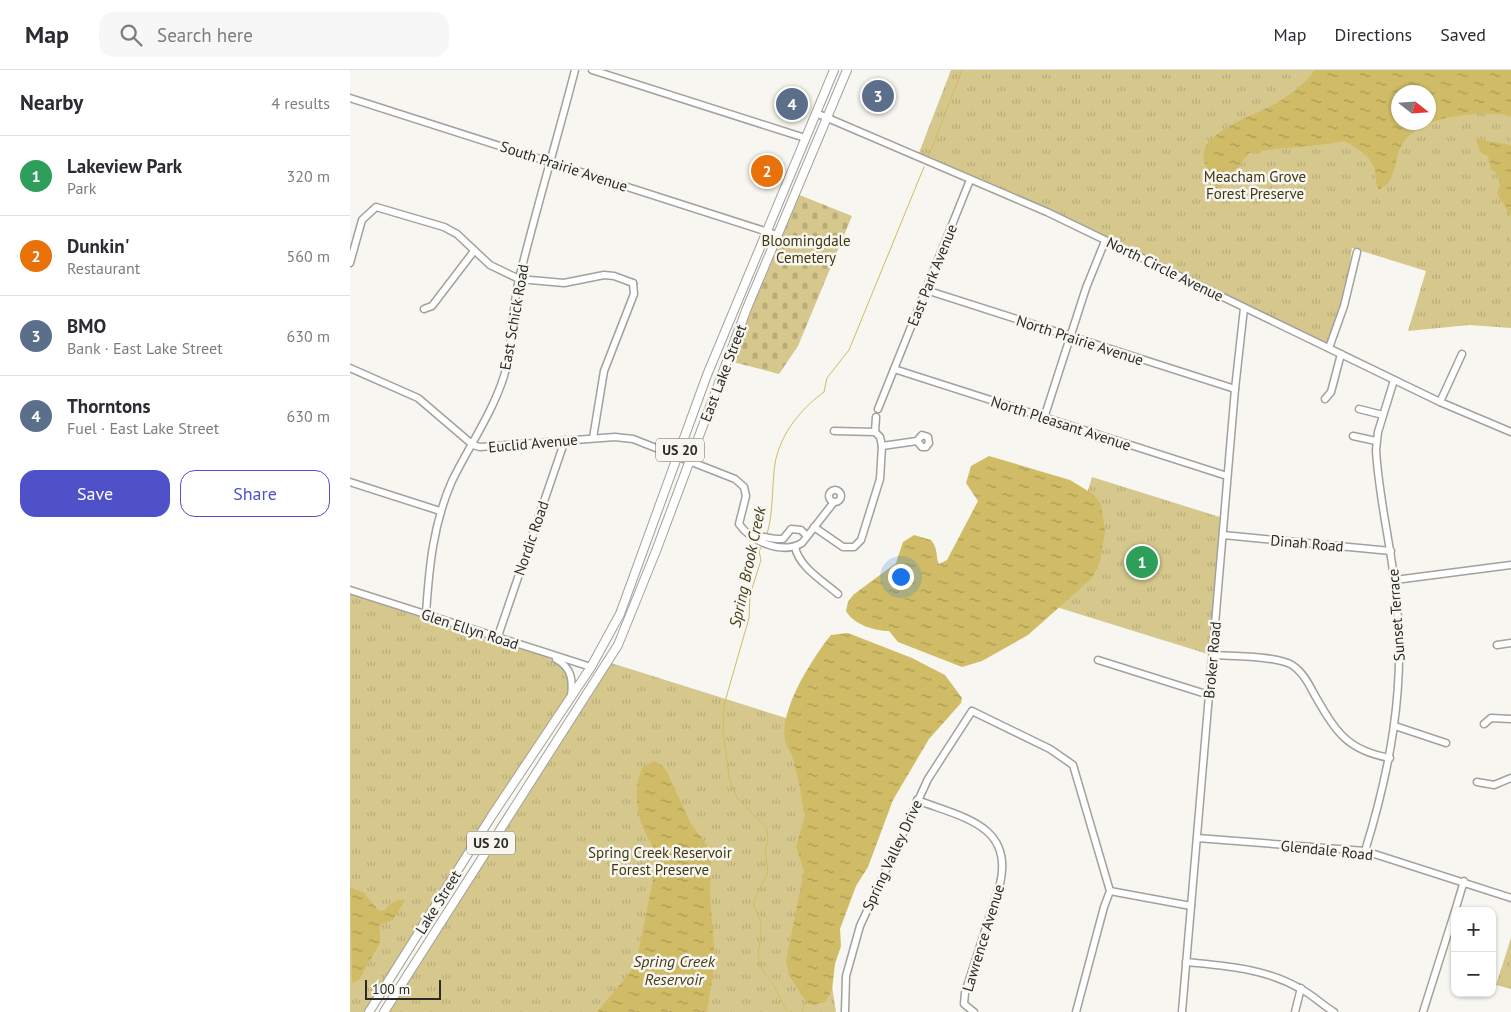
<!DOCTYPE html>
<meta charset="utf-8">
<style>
:root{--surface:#fff;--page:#f7f7f7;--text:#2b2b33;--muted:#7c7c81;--line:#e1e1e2;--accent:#4e51c8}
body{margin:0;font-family:"PT Sans",sans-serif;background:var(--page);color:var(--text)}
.controls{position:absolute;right:15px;bottom:15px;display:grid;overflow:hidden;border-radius:10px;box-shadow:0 1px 4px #0004}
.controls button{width:45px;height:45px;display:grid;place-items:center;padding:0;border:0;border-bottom:1px solid var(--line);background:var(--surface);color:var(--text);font:25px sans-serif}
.compass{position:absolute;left:1041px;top:15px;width:45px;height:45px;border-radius:50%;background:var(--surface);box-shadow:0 1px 4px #0004;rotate:107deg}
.scale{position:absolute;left:15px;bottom:12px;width:76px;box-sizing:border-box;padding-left:5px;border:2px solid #2b2b28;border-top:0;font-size:14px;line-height:18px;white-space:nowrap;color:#2b2b28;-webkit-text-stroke:4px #f7f6f0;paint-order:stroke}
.you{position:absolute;left:550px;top:506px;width:18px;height:18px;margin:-12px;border:4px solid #fff;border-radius:50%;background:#1a73e8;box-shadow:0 0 0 8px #1a73e833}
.badge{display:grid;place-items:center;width:32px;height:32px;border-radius:50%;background:var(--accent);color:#fff;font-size:16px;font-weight:700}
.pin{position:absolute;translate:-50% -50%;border:2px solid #fff;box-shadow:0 1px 5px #0006}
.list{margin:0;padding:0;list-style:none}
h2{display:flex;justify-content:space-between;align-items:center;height:65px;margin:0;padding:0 20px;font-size:21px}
h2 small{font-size:16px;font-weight:400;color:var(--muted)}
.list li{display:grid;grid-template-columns:32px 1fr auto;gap:15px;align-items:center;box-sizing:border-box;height:80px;padding:0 20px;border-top:1px solid var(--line)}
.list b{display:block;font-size:19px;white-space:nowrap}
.list p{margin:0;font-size:16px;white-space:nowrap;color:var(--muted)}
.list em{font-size:16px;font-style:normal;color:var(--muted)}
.actions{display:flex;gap:10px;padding:15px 20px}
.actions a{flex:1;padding:11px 0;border:1px solid var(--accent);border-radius:15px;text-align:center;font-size:18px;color:var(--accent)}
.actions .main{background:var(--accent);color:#fff}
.icon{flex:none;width:28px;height:28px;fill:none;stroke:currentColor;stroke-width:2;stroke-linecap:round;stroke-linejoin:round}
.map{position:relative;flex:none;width:1161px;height:942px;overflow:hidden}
header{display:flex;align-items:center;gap:30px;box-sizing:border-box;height:70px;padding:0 25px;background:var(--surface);border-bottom:1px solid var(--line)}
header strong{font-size:24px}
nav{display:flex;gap:28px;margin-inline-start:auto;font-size:18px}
.search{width:350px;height:45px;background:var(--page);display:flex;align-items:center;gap:12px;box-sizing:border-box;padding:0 18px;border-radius:15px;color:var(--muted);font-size:19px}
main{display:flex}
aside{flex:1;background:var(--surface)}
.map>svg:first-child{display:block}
.grass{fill:url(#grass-tufts);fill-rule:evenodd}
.cemetery{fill:url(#cemetery-stones)}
.water{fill:url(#water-ripples);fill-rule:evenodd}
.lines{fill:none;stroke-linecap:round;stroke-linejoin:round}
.stream{stroke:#d0bc66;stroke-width:1}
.minor-casing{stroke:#a2a19b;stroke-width:9}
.major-casing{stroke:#a2a19b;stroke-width:10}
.minor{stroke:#fff;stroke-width:6}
.major{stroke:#fff;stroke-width:8}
.labels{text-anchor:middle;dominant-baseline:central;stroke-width:5;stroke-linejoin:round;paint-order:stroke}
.shield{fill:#f7f6f0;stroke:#686864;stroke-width:1}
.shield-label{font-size:14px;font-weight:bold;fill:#2b2b28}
.street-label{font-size:15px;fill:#2b2b28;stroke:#f7f6f0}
.park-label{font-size:15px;fill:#403812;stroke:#f7f6f0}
.water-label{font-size:16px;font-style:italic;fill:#453d17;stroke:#f7f6f0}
</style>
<header>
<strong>Map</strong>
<div class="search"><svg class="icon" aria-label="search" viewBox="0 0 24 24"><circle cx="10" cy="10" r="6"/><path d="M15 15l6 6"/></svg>Search here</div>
<nav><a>Map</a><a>Directions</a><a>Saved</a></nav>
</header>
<main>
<aside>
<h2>Nearby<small>4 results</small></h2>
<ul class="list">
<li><span class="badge" style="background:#2e9e5b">1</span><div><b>Lakeview Park</b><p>Park</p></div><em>320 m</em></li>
<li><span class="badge" style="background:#e8710a">2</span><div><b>Dunkin'</b><p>Restaurant</p></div><em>560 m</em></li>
<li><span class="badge" style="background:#5c6f8a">3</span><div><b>BMO</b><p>Bank · East Lake Street</p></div><em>630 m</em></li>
<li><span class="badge" style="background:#5c6f8a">4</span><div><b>Thorntons</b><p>Fuel · East Lake Street</p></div><em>630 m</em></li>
</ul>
<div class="actions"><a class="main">Save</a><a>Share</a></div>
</aside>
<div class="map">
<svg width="1161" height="942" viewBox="0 0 1161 942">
<defs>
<pattern id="grass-tufts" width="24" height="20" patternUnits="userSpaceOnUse" patternTransform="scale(1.25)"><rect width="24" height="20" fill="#d6c88c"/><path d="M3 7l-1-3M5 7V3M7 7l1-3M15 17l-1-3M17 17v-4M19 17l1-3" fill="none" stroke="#b8ac79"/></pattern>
<pattern id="cemetery-stones" width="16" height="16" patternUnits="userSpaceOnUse" patternTransform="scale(1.25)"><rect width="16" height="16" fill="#d6c88c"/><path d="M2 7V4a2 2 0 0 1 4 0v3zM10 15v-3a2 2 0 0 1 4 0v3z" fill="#b8ac79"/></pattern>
<pattern id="water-ripples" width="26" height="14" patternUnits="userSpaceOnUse" patternTransform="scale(1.25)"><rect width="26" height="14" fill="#d0bc66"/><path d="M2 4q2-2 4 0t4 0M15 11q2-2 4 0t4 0" fill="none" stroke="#a99954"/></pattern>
</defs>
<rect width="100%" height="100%" fill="#f7f6f0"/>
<g class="grass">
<path d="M601 0H1161V258L1119 255 1058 261 1076 201 1002 178 994 236 979 278 697 142 567 88ZM1048 22H1078V52H1048Z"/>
<path d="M742 407 873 448 861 585 703 536Z"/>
<path d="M0 522C32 532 201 580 214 598 221 606 219 618 218 627L19 942H0Z"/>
<path d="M258 592 436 648 449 700 486 942H34Z"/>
<path d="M1161 868V919L1146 915Z"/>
</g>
<path class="cemetery" d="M447 124 502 146 448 276 429 304 379 291Z"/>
<g class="water">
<path d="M965 0H1161V46C1133 40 1074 45 1055 70 1045 82 1047 101 1038 113 1036 115 1031 118 1029 120 1025 112 1026 108 1025 101 1023 88 1005 76 994 71 963 77 931 77 899 83L887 99 878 105 871 117 866 118 863 115 862 104C827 67 909 45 930 31 943 23 956 12 965 0ZM1078 22V52H1048V22Z"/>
<path d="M1126 69 1161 75V147L1147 123 1150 116 1148 104 1141 99 1138 86 1130 82Z"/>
<path d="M639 386 720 410 743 424 751 434 755 461 750 491 746 501 741 509 678 565 632 591 612 597 548 572 539 561C524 561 503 554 496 541L498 532 503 525 546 493 553 472 564 465 581 470C589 480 585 486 589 494L597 490 628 431 616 413 621 396Z"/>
<path d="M498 563 562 588 595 605 612 628 611 633 579 669 543 730 518 797 506 816 490 859 491 876 485 894 482 920 475 932 464 935 456 932 439 905 436 891 454 801 446 777 455 745 453 740C454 735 446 699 444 691 442 684 436 677 435 670 429 640 463 587 481 565Z"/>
<path d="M304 691 311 694 317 702 340 752 358 777 361 786 360 825 365 891 357 942H247L281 901 287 889 307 790C306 778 300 773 295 762 286 743 283 715 293 697Z"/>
<path d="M0 817 14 823 29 841 35 840C39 834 47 829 55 830L43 850 30 855V873L9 910 2 913Z"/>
</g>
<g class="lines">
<g class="stream">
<path d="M578 88 612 0"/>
<path d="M417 464C423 444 422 422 424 402 426 369 449 340 474 322L477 308 499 280 574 97"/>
<path d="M413 474 409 481 411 490 400 525 399 548 374 635 373 660 379 707 387 728 417 758 418 772 415 779 418 802 403 833 411 852V867L408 883 410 896 423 914 437 942"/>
<path d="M453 942 452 939 456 932"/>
</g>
<defs>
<g id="minor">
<path d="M242 0 455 68"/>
<path d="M0 28 427 165"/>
<path d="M466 43 697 142 1090 332 1161 362"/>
<path d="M0 193 12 150 26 137 94 157 107 164 140 195 169 209 214 213 254 205 264 206 283 213"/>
<path d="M576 220 885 319"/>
<path d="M74 239 82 236 124 181"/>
<path d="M979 278 994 236 1007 182"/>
<path d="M0 298 68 328 123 375 130 377 265 367 283 369 385 409 394 417 396 426 389 454C401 471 431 485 452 473L484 432"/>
<path d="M544 299 877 406"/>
<path d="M975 329 981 322 991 284"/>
<path d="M1090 332 1112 284"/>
<path d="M528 339 620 110"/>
<path d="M1009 339 1033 345"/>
<path d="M694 348 736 218 755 171"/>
<path d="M484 361 525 362 530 367 532 376"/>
<path d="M525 362 526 347"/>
<path d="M1003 366 1026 371"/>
<path d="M243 368 254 301 284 224 283 213"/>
<path d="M0 412 90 441"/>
<circle cx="485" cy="426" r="6"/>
<path d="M464 457 493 477H504L511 470 530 409 532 376 567 371 572 365 578 367 579 373 576 377H572L567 371"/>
<path d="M873 465 1041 481"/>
<path d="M401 466C412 465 422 470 433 469L441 459 451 460 456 465"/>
<path d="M445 477C449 497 473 511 488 524"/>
<path d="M1045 510 1161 495"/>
<path d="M0 520 241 597"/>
<path d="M76 544C79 498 83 454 102 411 119 376 142 344 154 306 164 274 161 241 169 209 186 139 207 70 225 0"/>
<path d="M148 566 215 370"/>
<path d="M1147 575 1161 573"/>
<path d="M863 585C882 586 927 586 942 595 952 601 958 612 963 622 985 660 995 680 1040 688"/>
<path d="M206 589C222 598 223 610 221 627"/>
<path d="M748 590 859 625"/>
<path d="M1134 654 1141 648 1161 649"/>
<path d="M1045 656 1096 673"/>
<path d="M1127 712 1144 715 1161 708"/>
<path d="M567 730C610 747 664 754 650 814L615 923 614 934 624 942"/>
<path d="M847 768 1015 781 1161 828"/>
<path d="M1015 781C1040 700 1055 620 1047 535 1043 483 1029 432 1026 380L1028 362 1044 310"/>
<path d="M760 821 841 836"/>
<path d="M1105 841 1114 811"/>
<path d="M836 892C875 896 914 898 949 918 962 924 972 935 984 942"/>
<path d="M495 942 496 906 510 856 578 709 622 641 700 679 723 695 760 821 754 837 726 942"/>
<path d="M832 942 885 319 894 238"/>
<path d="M945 942 951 918"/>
<path d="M1073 942 1105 841"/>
</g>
<g id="major">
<path d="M19 942 141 747 241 597 270 544 357 305 484 0"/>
<path d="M34 942 268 575 306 481 397 238 497 0"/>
</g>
</defs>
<use href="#minor" class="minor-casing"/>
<use href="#major" class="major-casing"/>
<use href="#minor" class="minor"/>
<use href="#major" class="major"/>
</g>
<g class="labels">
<g class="shield">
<rect x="306" y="368.5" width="48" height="23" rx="4"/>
<rect x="117" y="761.5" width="48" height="23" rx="4"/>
</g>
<g class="shield-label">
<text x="330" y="380">US 20</text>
<text x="141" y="773">US 20</text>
</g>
<g class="street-label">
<text transform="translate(214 96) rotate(18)">South Prairie Avenue</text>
<text transform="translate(815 199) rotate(26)">North Circle Avenue</text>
<text transform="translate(582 205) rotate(-68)">East Park Avenue</text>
<text transform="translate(164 247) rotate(-80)">East Schick Road</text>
<text transform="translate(730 270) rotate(18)">North Prairie Avenue</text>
<text transform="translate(373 303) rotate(-69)">East Lake Street</text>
<text transform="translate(711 353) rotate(18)">North Pleasant Avenue</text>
<text transform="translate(183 373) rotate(-5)">Euclid Avenue</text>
<text transform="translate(181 468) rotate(-71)">Nordic Road</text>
<text transform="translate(957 473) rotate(5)">Dinah Road</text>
<text transform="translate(1046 545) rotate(-94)">Sunset Terrace</text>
<text transform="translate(120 559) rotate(18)">Glen Ellyn Road</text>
<text transform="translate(862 590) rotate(-85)">Broker Road</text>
<text transform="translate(977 780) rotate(6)">Glendale Road</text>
<text transform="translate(542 785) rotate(-65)">Spring Valley Drive</text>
<text transform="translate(88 832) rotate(-58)">Lake Street</text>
<text transform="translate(633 868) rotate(-73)">Lawrence Avenue</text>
</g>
<g class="park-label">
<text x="905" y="106">Meacham Grove<tspan x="905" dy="17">Forest Preserve</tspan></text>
<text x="456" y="170">Bloomingdale<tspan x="456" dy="17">Cemetery</tspan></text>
<text x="310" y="782">Spring Creek Reservoir<tspan x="310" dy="17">Forest Preserve</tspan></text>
</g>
<g class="water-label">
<text transform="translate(397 497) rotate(-78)">Spring Brook Creek</text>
<text x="324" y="891">Spring Creek<tspan x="324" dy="18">Reservoir</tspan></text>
</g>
</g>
</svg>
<div class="controls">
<button>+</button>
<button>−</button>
</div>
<svg class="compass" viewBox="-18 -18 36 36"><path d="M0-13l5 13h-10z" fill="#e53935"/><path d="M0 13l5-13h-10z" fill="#7c7c81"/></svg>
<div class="scale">100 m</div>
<div class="you"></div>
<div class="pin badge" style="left:792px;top:492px;background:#2e9e5b">1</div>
<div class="pin badge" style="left:417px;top:101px;background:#e8710a">2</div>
<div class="pin badge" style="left:528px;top:26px;background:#5c6f8a">3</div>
<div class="pin badge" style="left:442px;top:34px;background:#5c6f8a">4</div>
</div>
</main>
